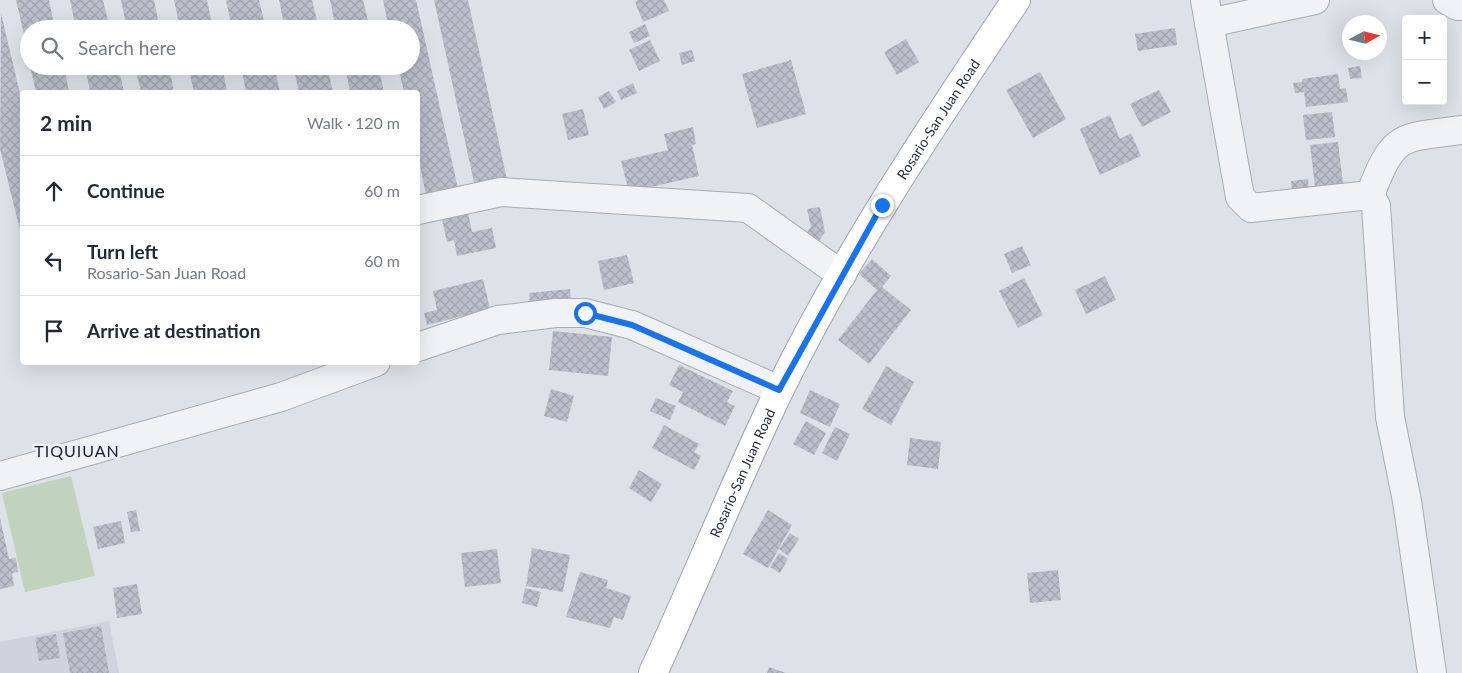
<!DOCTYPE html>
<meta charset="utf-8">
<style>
:root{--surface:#fff;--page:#f6f6f7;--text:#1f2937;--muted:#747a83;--line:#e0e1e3}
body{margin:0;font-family:Lato,sans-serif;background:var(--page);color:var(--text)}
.controls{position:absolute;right:15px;top:15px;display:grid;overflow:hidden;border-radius:5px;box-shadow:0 5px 20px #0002}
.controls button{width:45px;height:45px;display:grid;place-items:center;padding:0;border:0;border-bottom:1px solid var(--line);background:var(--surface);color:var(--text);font:25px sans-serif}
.compass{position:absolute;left:1342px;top:15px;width:45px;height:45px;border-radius:50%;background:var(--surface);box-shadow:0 5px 20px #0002;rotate:83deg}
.stop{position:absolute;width:15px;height:15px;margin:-11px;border:4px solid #1a73e8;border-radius:50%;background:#fff}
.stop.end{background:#1a73e8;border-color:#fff;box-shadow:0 1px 5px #0008}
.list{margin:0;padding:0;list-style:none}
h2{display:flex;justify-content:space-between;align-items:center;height:65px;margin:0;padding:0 20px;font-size:21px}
h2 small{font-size:16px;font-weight:400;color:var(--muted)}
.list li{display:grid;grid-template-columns:32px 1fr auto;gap:15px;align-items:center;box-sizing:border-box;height:70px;padding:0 20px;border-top:1px solid var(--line)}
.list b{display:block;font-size:19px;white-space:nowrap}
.list p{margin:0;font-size:16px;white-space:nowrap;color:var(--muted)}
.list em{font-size:16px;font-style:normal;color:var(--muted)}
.icon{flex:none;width:28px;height:28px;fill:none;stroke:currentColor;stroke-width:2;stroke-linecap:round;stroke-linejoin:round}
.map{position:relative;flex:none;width:1462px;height:673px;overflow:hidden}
.search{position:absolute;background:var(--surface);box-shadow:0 5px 20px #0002;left:20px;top:20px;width:400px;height:55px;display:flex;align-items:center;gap:12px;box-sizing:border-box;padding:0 18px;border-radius:28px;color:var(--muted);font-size:19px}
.panel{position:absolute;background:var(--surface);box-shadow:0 5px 20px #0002;left:20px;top:90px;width:400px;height:275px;border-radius:5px}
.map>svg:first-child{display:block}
.built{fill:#cfd3dd}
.garden{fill:#c1d2be}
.building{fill:url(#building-cross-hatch)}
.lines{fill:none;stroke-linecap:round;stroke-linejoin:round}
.minor-casing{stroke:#a6abb5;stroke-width:30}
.major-casing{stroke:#9ca4b4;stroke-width:30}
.minor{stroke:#f0f2f6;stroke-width:28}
.major{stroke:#fff;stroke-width:28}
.route{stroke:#1a73e8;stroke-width:6}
.labels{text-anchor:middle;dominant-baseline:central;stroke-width:5;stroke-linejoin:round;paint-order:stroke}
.street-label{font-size:14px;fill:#262d3f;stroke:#edf0f6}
.quarter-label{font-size:16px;letter-spacing:1px;fill:#181e30;stroke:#edf0f6}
</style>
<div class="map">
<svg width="1462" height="673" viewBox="0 0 1462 673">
<defs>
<pattern id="building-cross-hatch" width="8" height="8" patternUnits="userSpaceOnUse" patternTransform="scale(1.25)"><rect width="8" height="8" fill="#babfcb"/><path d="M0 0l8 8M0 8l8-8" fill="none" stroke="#a0a4af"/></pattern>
</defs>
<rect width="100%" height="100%" fill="#dde1e8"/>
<path class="built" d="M109 621 119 673H0V642Z"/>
<path class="garden" d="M71 476 95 576 25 592 2 493Z"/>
<g class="building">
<path d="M16 0H49L55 29H29V56Z"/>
<path d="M70 0H103L110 29H76Z"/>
<path d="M121 0H154L160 29H127Z"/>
<path d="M174 0H207L213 29H180Z"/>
<path d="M226 0H259L266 29H232Z"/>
<path d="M279 0H312L319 29H285Z"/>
<path d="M330 0H363L370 29H336Z"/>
<path d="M383 0H416L459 193 427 200 418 156V92H404L398 66H411V29H389Z"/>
<path d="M434 0H468L507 180 475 187Z"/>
<path d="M638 0H664L669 11 643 22 635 2Z"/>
<path d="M1 13 22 102V238L0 149Z"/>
<path d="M645 24 650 36 634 43 629 32Z"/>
<path d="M1175 28 1177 45 1138 51 1135 34Z"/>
<path d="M906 39 919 62 897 75 884 52Z"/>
<path d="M650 40 660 61 639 71 629 50Z"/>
<path d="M692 50 695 61 682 65 679 53Z"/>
<path d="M791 60 806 114 757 128 742 74Z"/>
<path d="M30 66H64L69 92H36Z"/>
<path d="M85 66H118L124 92H90Z"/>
<path d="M135 66H169L174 92H141Z"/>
<path d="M188 66H222L227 92H194Z"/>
<path d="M241 66H274L280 92H246Z"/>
<path d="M293 66H327L333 92H299Z"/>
<path d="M345 66H378L384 92H350Z"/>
<path d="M1360 66 1362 78 1350 79 1348 68Z"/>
<path d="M1040 72 1066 119 1033 138 1006 90Z"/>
<path d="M1338 74 1340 89 1346 88 1348 102 1306 107 1304 92 1295 93 1293 83 1302 82V79Z"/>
<path d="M633 83 637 93 621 100 617 91Z"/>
<path d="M1159 90 1171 112 1142 127 1130 104Z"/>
<path d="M609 91 616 102 604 109 598 97Z"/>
<path d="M583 109 589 135 568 140 562 114Z"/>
<path d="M1332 112 1335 137 1306 140 1303 115Z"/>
<path d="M1110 115 1120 139 1131 133 1141 156 1100 175 1080 129Z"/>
<path d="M693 127 696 144 692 145 699 176 629 192 621 161 668 150 664 134Z"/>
<path d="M1338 142 1344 192 1316 195 1310 145Z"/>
<path d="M1308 179 1310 197 1293 200 1291 181Z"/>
<path d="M820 207 825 232 815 247 803 238 811 227 807 209Z"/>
<path d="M468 213 472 232 492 228 496 248 457 256 454 240 447 242 442 219Z"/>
<path d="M1022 246 1031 265 1012 273 1004 254Z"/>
<path d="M627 255 634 283 604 290 598 261Z"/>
<path d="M872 259 891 276 882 287 911 310 869 364 838 340 877 290 859 274Z"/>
<path d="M1105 276 1116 300 1086 314 1075 290Z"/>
<path d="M1024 278 1043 315 1018 328 999 291Z"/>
<path d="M483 279 490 309 427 325 424 313 437 310 433 291Z"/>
<path d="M570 289 571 300 530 303 529 293Z"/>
<path d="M553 331 612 337 608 376 549 370Z"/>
<path d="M679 365 733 391 727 402 735 406 725 426 678 402 683 392 669 385Z"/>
<path d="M886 366 914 382 891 425 862 409Z"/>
<path d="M551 389 574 396 567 422 544 416Z"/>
<path d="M810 390 840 404 830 427 800 413Z"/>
<path d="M656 398 676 406 670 420 650 411Z"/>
<path d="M806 421 826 433 814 455 793 444Z"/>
<path d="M664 425 699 444 694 452 701 456 694 470 652 448Z"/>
<path d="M835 427 850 434 837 461 822 453Z"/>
<path d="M910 438 941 442 938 469 907 465Z"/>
<path d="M639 470 662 484 651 502 629 488Z"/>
<path d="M136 510 140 531 131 532 127 512Z"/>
<path d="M768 510 792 525 768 568 743 554Z"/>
<path d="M0 518 9 559 16 558 18 572 12 573 14 586 0 589Z"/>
<path d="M121 521 125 543 98 549 93 527Z"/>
<path d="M790 533 799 539 788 556 779 549Z"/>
<path d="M532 548 570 555 563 592 526 586Z"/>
<path d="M497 549 501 583 465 587 461 553Z"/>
<path d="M779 553 788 559 780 573 770 567Z"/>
<path d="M1058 570 1061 600 1030 603 1027 573Z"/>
<path d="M580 572 608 580 606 588 631 596 623 620 614 617 610 628 566 617Z"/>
<path d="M137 584 142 614 117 618 113 588Z"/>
<path d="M525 588 541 592 537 607 522 603Z"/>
<path d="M101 626 109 673H70L63 633Z"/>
<path d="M56 634 60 658 39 661 35 638Z"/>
<path d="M769 667 786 673H767Z"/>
</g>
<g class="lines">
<defs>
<g id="minor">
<path d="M1205 0 1240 197 1251 208 1370 195C1394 133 1399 138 1462 130"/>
<path d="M1447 0 1457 6H1462"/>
<path d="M1209 23 1315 0"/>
<path d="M1370 195 1376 206 1390 417 1407 501 1432 673"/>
<path d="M418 210 501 192 748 208 842 275"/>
<path d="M418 347 498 320 556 313H585L632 325 779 390"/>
<path d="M0 476 281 397 376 362"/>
</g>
<g id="major">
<path id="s1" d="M653 673C696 580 734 484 779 391 846 254 931 127 1016 0"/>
</g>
</defs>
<use href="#minor" class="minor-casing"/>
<use href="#major" class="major-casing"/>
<use href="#minor" class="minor"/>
<use href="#major" class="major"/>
</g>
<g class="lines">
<path class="route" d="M585 313 632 325 779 390 882 205"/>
</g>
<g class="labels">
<g class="street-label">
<text stroke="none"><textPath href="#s1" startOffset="624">Rosario-San Juan Road</textPath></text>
<text stroke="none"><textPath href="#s1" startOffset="219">Rosario-San Juan Road</textPath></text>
</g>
<g class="quarter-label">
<text x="77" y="450">TIQUIUAN</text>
</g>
</g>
</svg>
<div class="controls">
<button>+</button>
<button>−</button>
</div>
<svg class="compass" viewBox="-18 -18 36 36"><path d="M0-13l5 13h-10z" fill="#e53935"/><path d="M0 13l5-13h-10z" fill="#747a83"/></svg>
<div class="stop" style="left:585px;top:313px"></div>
<div class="stop end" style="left:882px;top:205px"></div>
<div class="search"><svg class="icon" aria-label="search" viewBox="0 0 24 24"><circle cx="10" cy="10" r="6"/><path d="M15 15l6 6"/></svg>Search here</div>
<section class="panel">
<h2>2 min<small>Walk · 120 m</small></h2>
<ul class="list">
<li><svg class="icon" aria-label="ahead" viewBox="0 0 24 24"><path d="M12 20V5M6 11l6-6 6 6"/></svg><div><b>Continue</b></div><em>60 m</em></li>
<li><svg class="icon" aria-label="left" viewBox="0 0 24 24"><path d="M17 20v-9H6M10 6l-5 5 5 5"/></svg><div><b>Turn left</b><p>Rosario-San Juan Road</p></div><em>60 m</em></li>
<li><svg class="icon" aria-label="arrive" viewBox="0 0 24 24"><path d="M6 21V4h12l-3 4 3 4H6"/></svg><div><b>Arrive at destination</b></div></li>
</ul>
</section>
</div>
